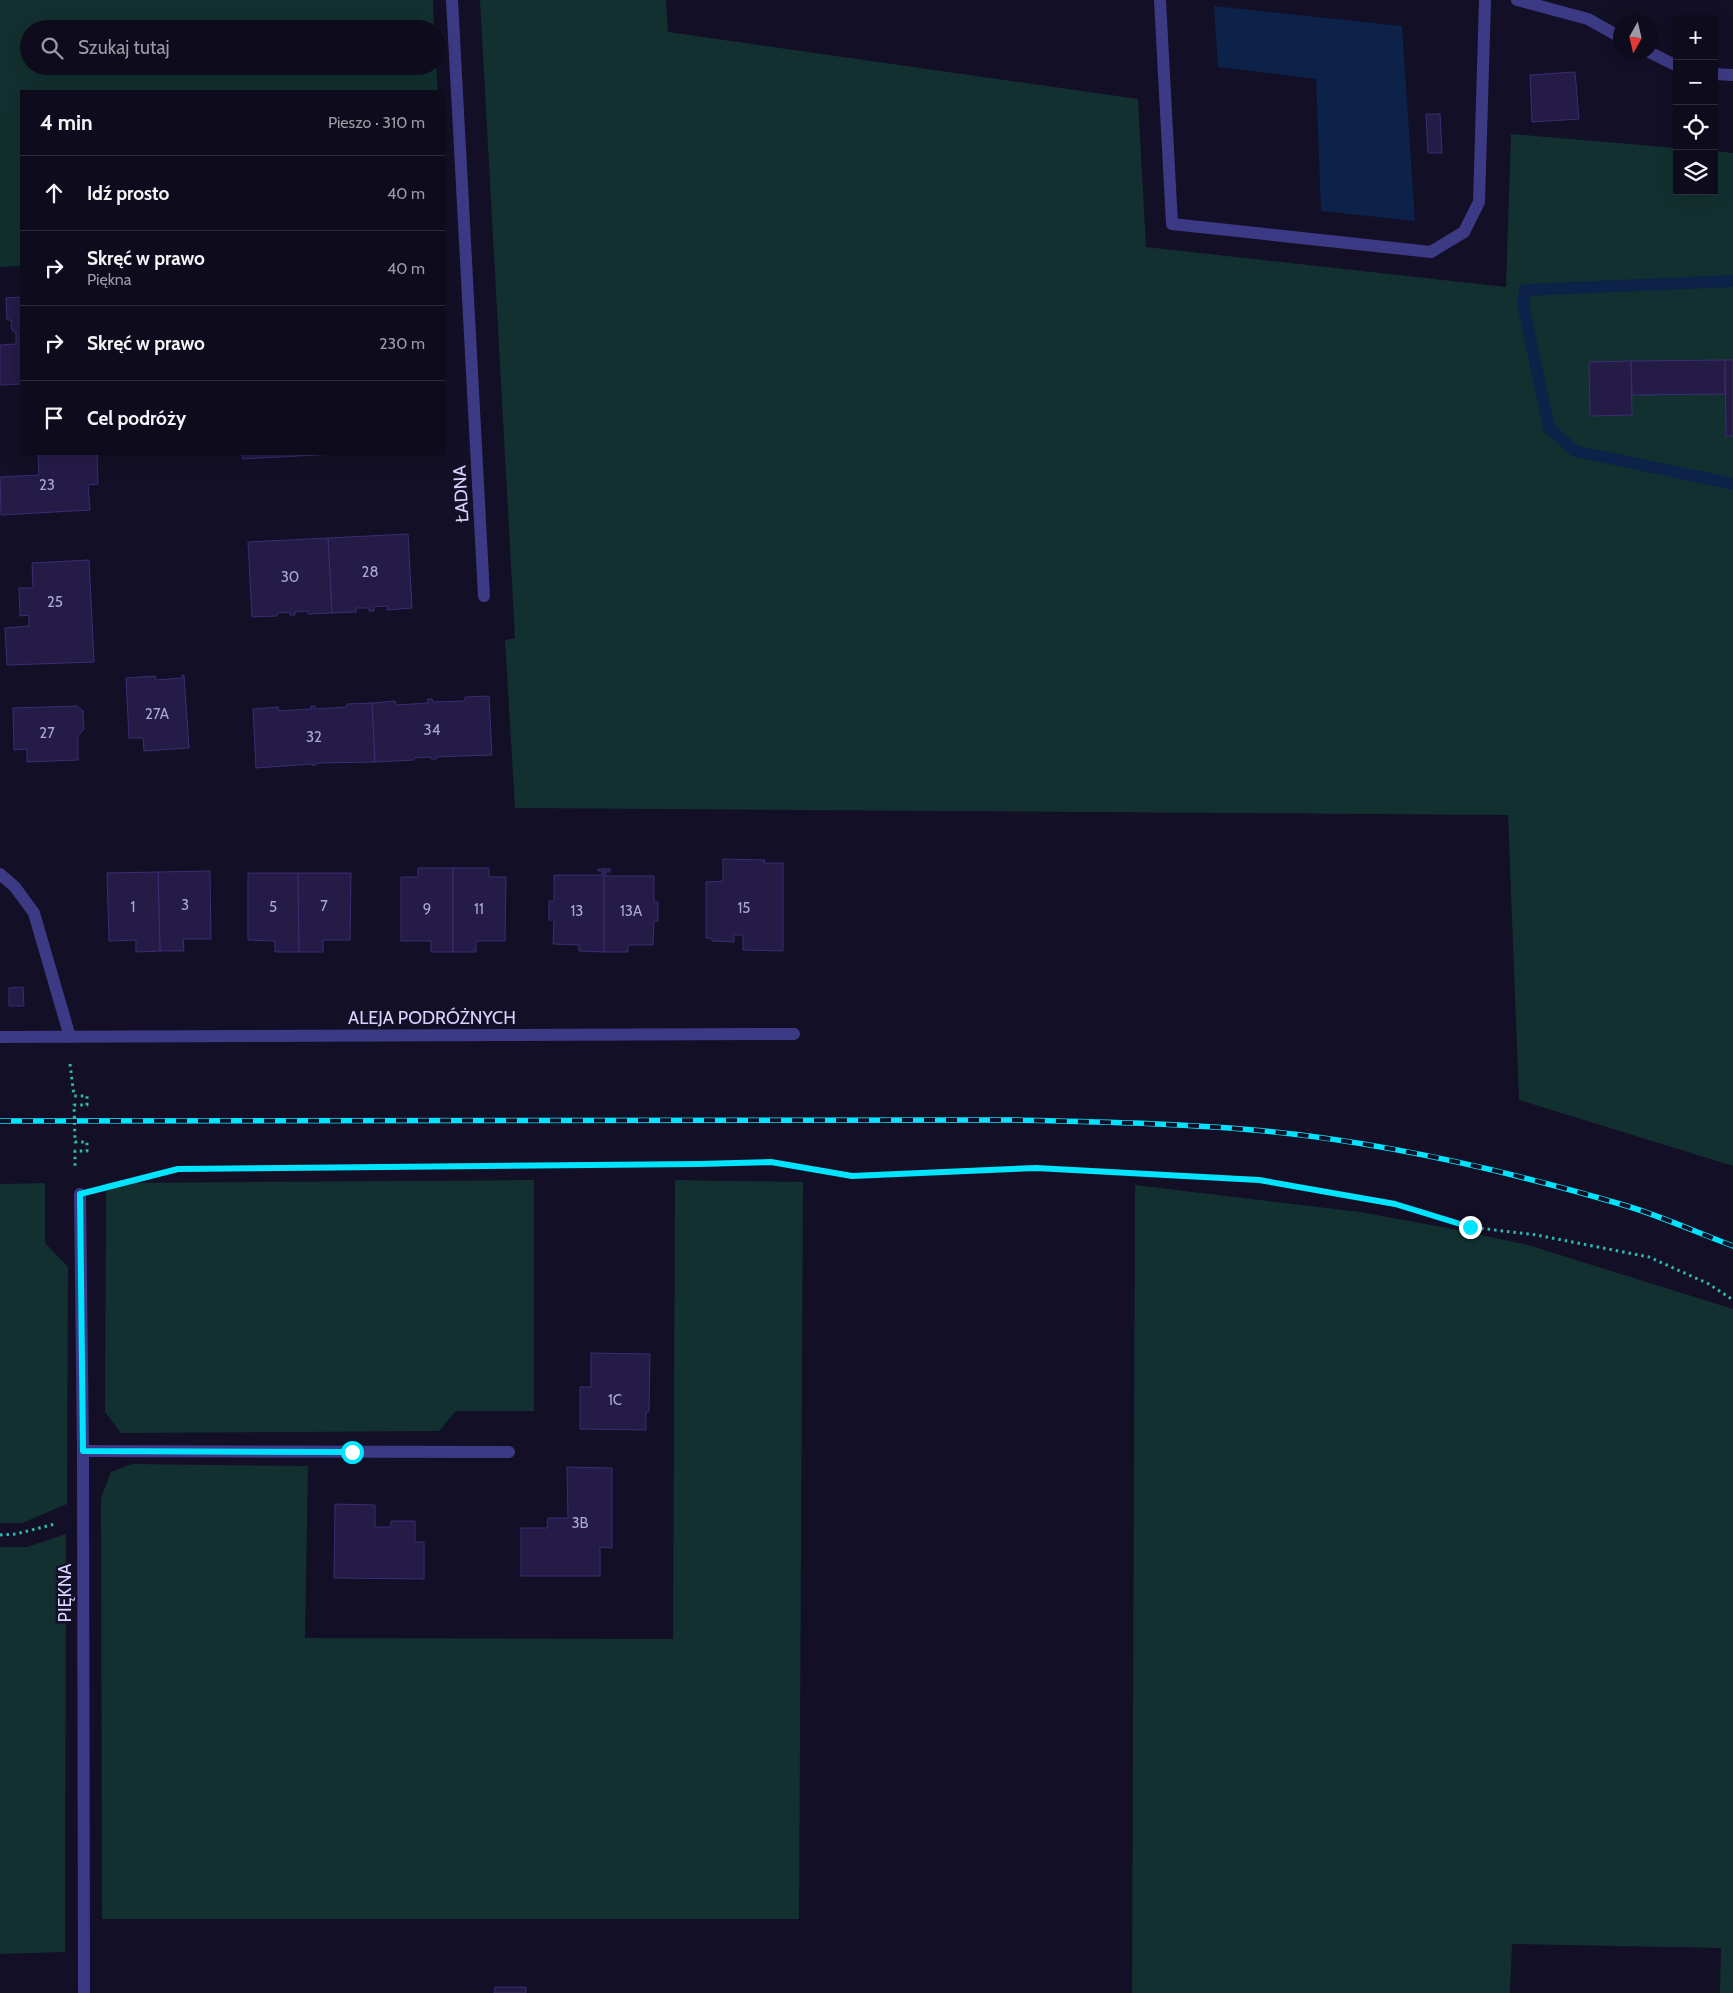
<!DOCTYPE html>
<html lang="pl">
<meta charset="utf-8">
<style>
:root{--surface:#0e0b1c;--page:#1c1929;--text:#f1f3f6;--muted:#9b9ba3;--line:#2e2b3b}
body{margin:0;font-family:Cabin,sans-serif;background:var(--page);color:var(--text)}
.controls{position:absolute;right:15px;top:15px;display:grid;overflow:hidden;border-radius:0px;box-shadow:0 5px 20px #0002}
.controls button{width:45px;height:45px;display:grid;place-items:center;padding:0;border:0;border-bottom:1px solid var(--line);background:var(--surface);color:var(--text);font:25px sans-serif}
.compass{position:absolute;left:1613px;top:15px;width:45px;height:45px;border-radius:50%;background:var(--surface);box-shadow:0 5px 20px #0002;rotate:188deg}
.stop{position:absolute;width:15px;height:15px;margin:-11px;border:4px solid #00e5ff;border-radius:50%;background:#fff}
.stop.end{background:#00e5ff;border-color:#fff;box-shadow:0 1px 5px #0008}
.list{margin:0;padding:0;list-style:none}
h2{display:flex;justify-content:space-between;align-items:center;height:65px;margin:0;padding:0 20px;font-size:21px}
h2 small{font-size:16px;font-weight:400;color:var(--muted)}
.list li{display:grid;grid-template-columns:32px 1fr auto;gap:15px;align-items:center;box-sizing:border-box;height:75px;padding:0 20px;border-top:1px solid var(--line)}
.list b{display:block;font-size:19px;white-space:nowrap}
.list p{margin:0;font-size:16px;white-space:nowrap;color:var(--muted)}
.list em{font-size:16px;font-style:normal;color:var(--muted)}
.icon{flex:none;width:28px;height:28px;fill:none;stroke:currentColor;stroke-width:2;stroke-linecap:round;stroke-linejoin:round}
.map{position:relative;flex:none;width:1733px;height:1993px;overflow:hidden}
.search{position:absolute;background:var(--surface);box-shadow:0 5px 20px #0002;left:20px;top:20px;width:425px;height:55px;display:flex;align-items:center;gap:12px;box-sizing:border-box;padding:0 18px;border-radius:28px;color:var(--muted);font-size:19px}
.panel{position:absolute;background:var(--surface);box-shadow:0 5px 20px #0002;left:20px;top:90px;width:425px;height:365px;border-radius:0px}
.map>svg:first-child{display:block}
.green{fill:#12302f}
.water{fill:#0c2248}
.lines{fill:none;stroke-linecap:round;stroke-linejoin:round}
.stream{stroke:#0c2248;stroke-width:12}
.building{fill:#241b47;stroke:#3b2d73}
.path{stroke:#2fb8b0;stroke-width:3;stroke-dasharray:2.5 4;stroke-linecap:butt}
.service{stroke:#3d3a85;stroke-width:12}
.minor{stroke:#3d3a85;stroke-width:12}
.rail-casing{stroke:#00e5ff;stroke-width:5.5}
.rail{stroke:#130f26;stroke-width:4;stroke-dasharray:11;stroke-linecap:butt}
.route{stroke:#00e5ff;stroke-width:6}
.labels{text-anchor:middle;dominant-baseline:central;stroke-width:5;stroke-linejoin:round;paint-order:stroke}
.number-label{font-size:15px;fill:#aca6d1}
.street-label{font-size:18px;fill:#d9d4ff;stroke:#130f26}
</style>
<div class="map">
<svg width="1733" height="1993" viewBox="0 0 1733 1993">
<rect width="100%" height="100%" fill="#130f26"/>
<g class="green">
<path d="M0 0H433L434 29H29V66L436 65 438 91H21V266L0 267Z"/>
<path d="M480 0H666L668 32 1138 99 1146 247 1506 287 1511 134 1677 148V191H1714V151L1733 153V1166L1519 1100 1508 815 515 808 505 640 515 638Z"/>
<path d="M534 1180V1411H456L439 1431 121 1433 105 1412 106 1183Z"/>
<path d="M675 1180 803 1182 799 1919H102L101 1498 111 1472 132 1464 308 1466 305 1638 673 1639Z"/>
<path d="M45 1183V1243L68 1267 67 1504 22 1523H0V1184Z"/>
<path d="M1135 1185 1360 1212 1442 1227 1528 1245 1733 1309V1993H1720L1721 1948 1512 1944 1510 1993H1132Z"/>
<path d="M66 1534 65 1952 0 1954V1547H27Z"/>
</g>
<path class="water" d="M1214 6 1402 26 1415 221 1321 211 1316 79 1218 67Z"/>
<g class="lines">
<path class="stream" d="M1733 281 1525 290 1523 304 1549 428 1575 451 1733 484"/>
</g>
<g class="building">
<path d="M1575 72 1579 119 1532 122 1530 75Z"/>
<path d="M1426 114H1440L1442 153H1428Z"/>
<path d="M21 297V384L0 385V345L16 344V333L12 330 11 320H7L6 298Z"/>
<path d="M1725 360H1733V436H1726Z"/>
<path d="M1725 360V394L1632 395 1631 361Z"/>
<path d="M1631 361 1632 415 1590 416 1589 362Z"/>
<path d="M38 454H97L98 484 88 485 90 510 1 515 0 477 39 475Z"/>
<path d="M242 454H335L243 459Z"/>
<path d="M408 534 412 608 387 610V606L374 607V611H369V608H356V612L332 613 328 538Z"/>
<path d="M328 538 332 613 308 614V611L295 612V615H290V612L277 613V616L252 617 248 542Z"/>
<path d="M89 560 94 662 7 665 5 628 29 626V615L20 616 19 588H33L32 563Z"/>
<path d="M182 675H184L189 748 144 751 143 738H129L126 678 155 676 156 680 182 678Z"/>
<path d="M489 696 492 755 436 757V759H431V757L414 758V760L375 762 372 703 395 701 396 705 428 703V699H432L433 702 465 701V697Z"/>
<path d="M372 703 375 762 318 763 313 766V764L256 768 253 709 278 707 279 711 311 709V706H315V709L347 707V704Z"/>
<path d="M77 706 83 711 84 729 78 736V760L27 762V749L14 750 13 708Z"/>
<path d="M723 859 765 860 764 863H783V951L743 950V935H734V942L712 941V938H706V882L723 881Z"/>
<path d="M418 868H453V952H431V941H401V877H418Z"/>
<path d="M453 868H489V877H506L505 941H476V952H453Z"/>
<path d="M598 869H604V952L579 951V945L553 944 554 920H549V901H554V875H602V871H598Z"/>
<path d="M604 869H610V872H606V876H654V902H658V921H654L653 945H628V952H604Z"/>
<path d="M210 871 211 939H183L184 951H160L158 872Z"/>
<path d="M158 872 160 951 136 952V940L109 941 107 873Z"/>
<path d="M248 873H298L299 952H275V941L248 940Z"/>
<path d="M298 873H351L350 940H323V952H299Z"/>
<path d="M23 987 24 1006H9V988Z"/>
<path d="M591 1353 650 1354 649 1412H646V1430L580 1429V1387H591Z"/>
<path d="M567 1467 612 1468V1548L600 1547V1576H521V1528H547L548 1518H568Z"/>
<path d="M335 1504 375 1505V1527H391V1521H415V1542H424V1579L334 1578Z"/>
<path d="M495 1987H526V1993H494Z"/>
</g>
<g class="lines">
<g class="path">
<path d="M70 1064 74 1096H87V1105H74L75 1142H87V1151H75V1169"/>
<path d="M106 1186 178 1169 699 1164 771 1162 852 1176 1036 1168 1259 1180 1395 1204 1470 1227 1537 1235 1649 1257 1709 1284 1733 1300"/>
<path d="M0 1535 16 1534 55 1524"/>
</g>
<g class="service">
<path d="M1160 0 1172 224 1431 252 1464 232 1479 202 1485 0"/>
<path d="M1517 0 1588 19 1620 37"/>
<path d="M1649 52 1677 66"/>
<path d="M1714 74 1733 75"/>
<path d="M83 1451 509 1452"/>
</g>
<g class="minor">
<path d="M452 0 484 596"/>
<path d="M0 874 15 887 34 913 70 1037"/>
<path d="M0 1037 794 1034"/>
<path d="M80 1194 83 1451 84 1993"/>
</g>
<defs>
<path id="rail" d="M0 1121 1015 1120C1094 1122 1174 1123 1253 1130 1379 1141 1505 1170 1627 1206 1663 1217 1698 1233 1733 1246"/>
</defs>
<use href="#rail" class="rail-casing"/>
<use href="#rail" class="rail"/>
</g>
<g class="lines">
<path class="route" d="M352 1452 83 1451 80 1194 178 1169 699 1164 771 1162 852 1176 1036 1168 1259 1180 1395 1204 1470 1227"/>
</g>
<g class="labels">
<g class="number-label">
<text x="47" y="485">23</text>
<text x="370" y="572">28</text>
<text x="290" y="577">30</text>
<text x="55" y="602">25</text>
<text x="157" y="714">27A</text>
<text x="432" y="730">34</text>
<text x="47" y="733">27</text>
<text x="314" y="737">32</text>
<text x="185" y="905">3</text>
<text x="324" y="906">7</text>
<text x="133" y="907">1</text>
<text x="273" y="907">5</text>
<text x="744" y="908">15</text>
<text x="427" y="909">9</text>
<text x="479" y="909">11</text>
<text x="577" y="911">13</text>
<text x="631" y="911">13A</text>
<text x="615" y="1400">1C</text>
<text x="580" y="1523">3B</text>
</g>
<g class="street-label">
<text transform="translate(461 494) rotate(-93)">ŁADNA</text>
<text x="432" y="1018">ALEJA PODRÓŻNYCH</text>
<text transform="translate(65 1593) rotate(-90)">PIĘKNA</text>
</g>
</g>
</svg>
<div class="controls">
<button>+</button>
<button>−</button>
<button><svg class="icon" aria-label="locate" viewBox="0 0 24 24"><circle cx="12" cy="12" r="6"/><path d="M12 2v4M12 18v4M2 12h4M18 12h4"/></svg></button>
<button><svg class="icon" aria-label="layers" viewBox="0 0 24 24"><path d="M12 4l9 5-9 5-9-5zM3 14l9 5 9-5"/></svg></button>
</div>
<svg class="compass" viewBox="-18 -18 36 36"><path d="M0-13l5 13h-10z" fill="#e53935"/><path d="M0 13l5-13h-10z" fill="#9b9ba3"/></svg>
<div class="stop" style="left:352px;top:1452px"></div>
<div class="stop end" style="left:1470px;top:1227px"></div>
<div class="search"><svg class="icon" aria-label="search" viewBox="0 0 24 24"><circle cx="10" cy="10" r="6"/><path d="M15 15l6 6"/></svg>Szukaj tutaj</div>
<section class="panel">
<h2>4 min<small>Pieszo · 310 m</small></h2>
<ul class="list">
<li><svg class="icon" aria-label="ahead" viewBox="0 0 24 24"><path d="M12 20V5M6 11l6-6 6 6"/></svg><div><b>Idź prosto</b></div><em>40 m</em></li>
<li><svg class="icon" aria-label="right" viewBox="0 0 24 24"><path d="M7 20v-9h11M14 6l5 5-5 5"/></svg><div><b>Skręć w prawo</b><p>Piękna</p></div><em>40 m</em></li>
<li><svg class="icon" aria-label="right" viewBox="0 0 24 24"><path d="M7 20v-9h11M14 6l5 5-5 5"/></svg><div><b>Skręć w prawo</b></div><em>230 m</em></li>
<li><svg class="icon" aria-label="arrive" viewBox="0 0 24 24"><path d="M6 21V4h12l-3 4 3 4H6"/></svg><div><b>Cel podróży</b></div></li>
</ul>
</section>
</div>
